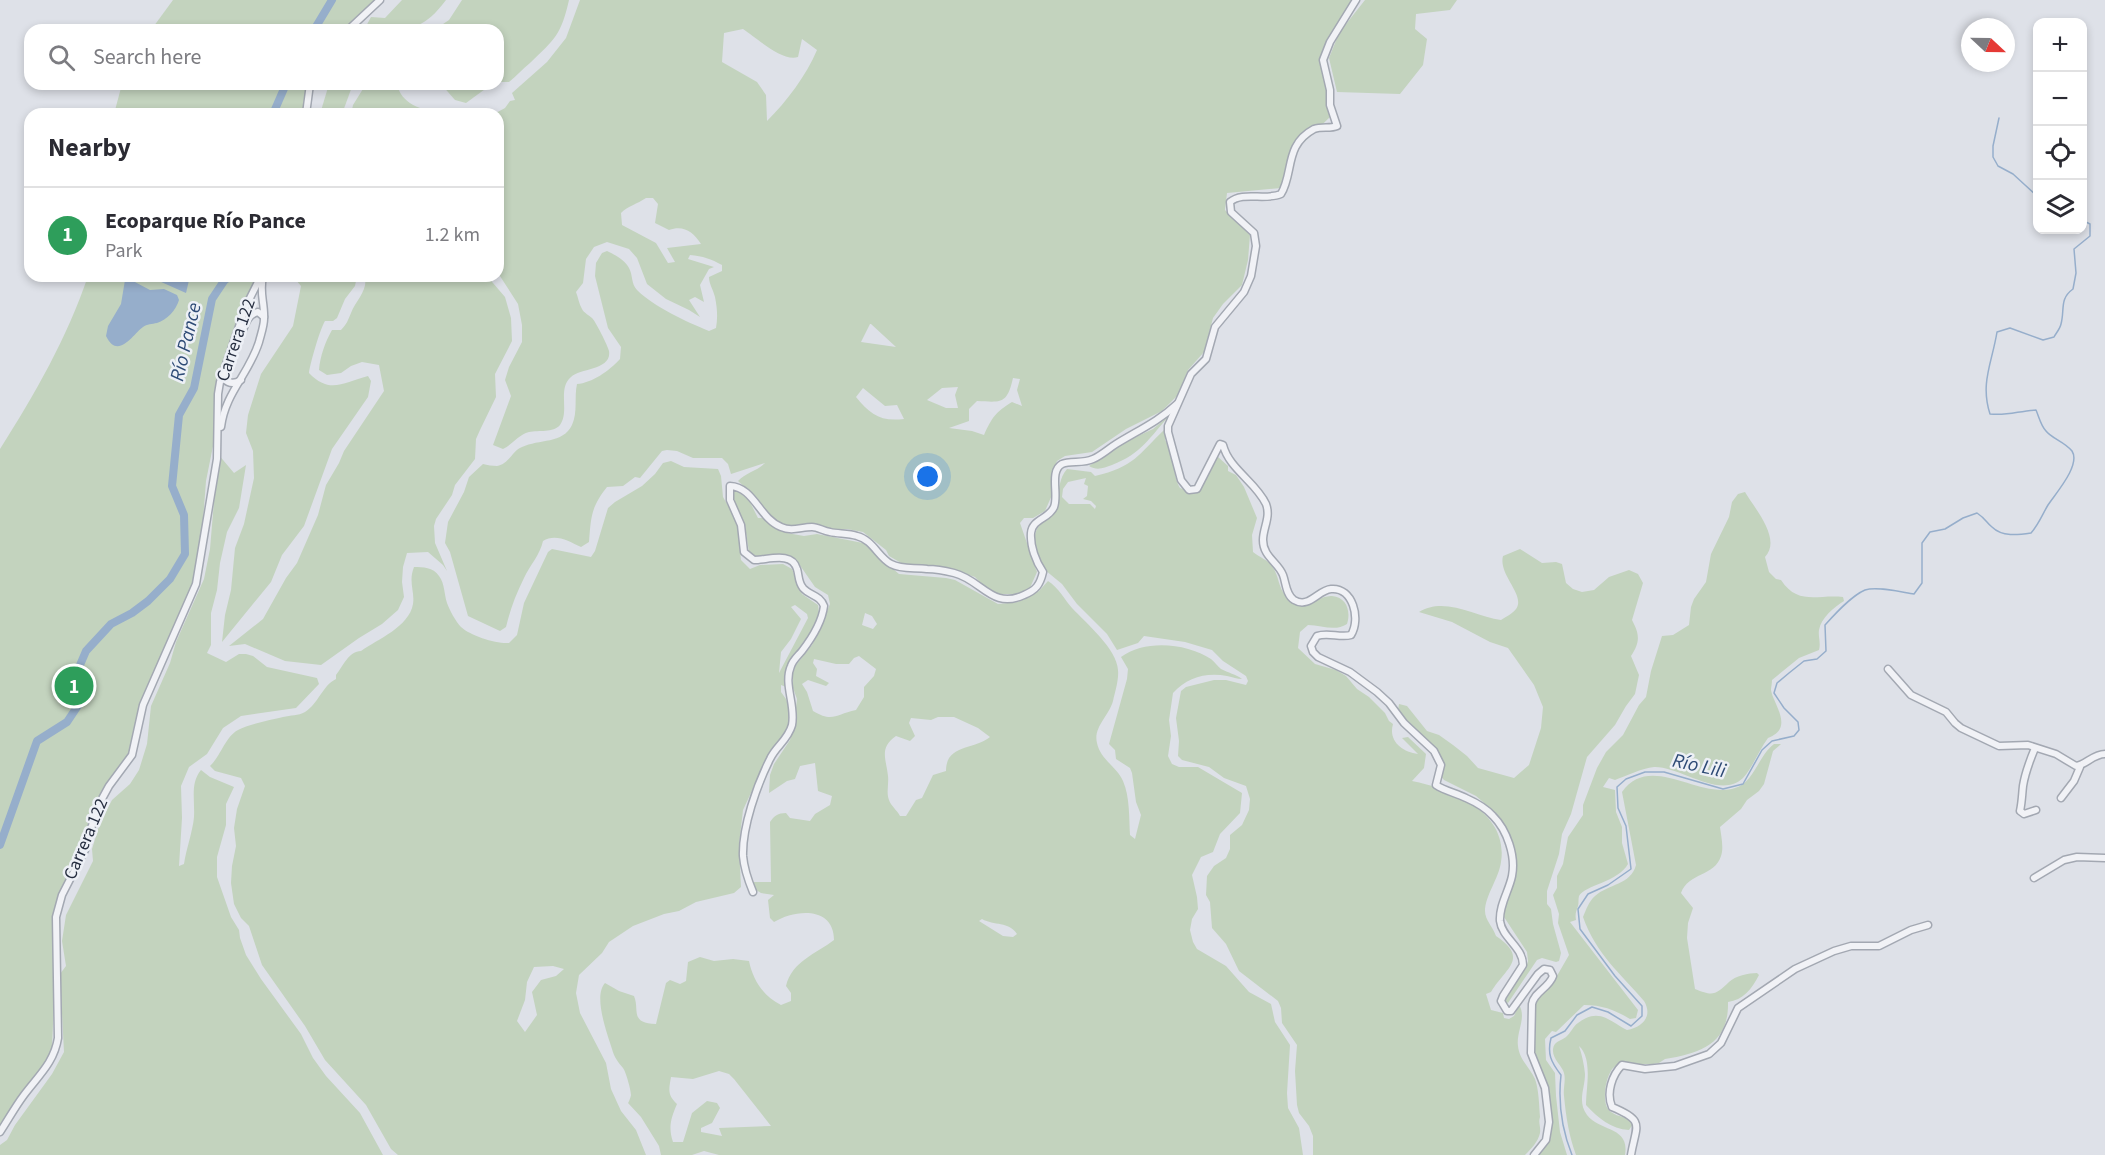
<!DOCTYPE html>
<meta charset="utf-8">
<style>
:root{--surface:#fff;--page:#f2f2f3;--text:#2b2b33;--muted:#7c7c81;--line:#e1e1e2;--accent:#b45309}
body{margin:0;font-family:"Source Sans 3",sans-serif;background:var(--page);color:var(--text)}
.controls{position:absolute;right:18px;top:18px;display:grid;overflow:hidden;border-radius:12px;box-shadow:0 3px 9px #0003}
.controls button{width:54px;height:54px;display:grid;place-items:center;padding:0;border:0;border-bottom:2px solid var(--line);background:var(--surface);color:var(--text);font:30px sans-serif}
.compass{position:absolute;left:1961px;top:18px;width:54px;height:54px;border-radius:50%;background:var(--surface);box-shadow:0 3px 9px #0003;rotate:112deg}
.you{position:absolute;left:928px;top:477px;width:21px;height:21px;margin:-15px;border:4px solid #fff;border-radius:50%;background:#1a73e8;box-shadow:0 0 0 9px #1a73e833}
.badge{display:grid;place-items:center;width:39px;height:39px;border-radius:50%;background:var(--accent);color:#fff;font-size:20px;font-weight:700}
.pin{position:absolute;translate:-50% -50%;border:3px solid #fff;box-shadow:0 2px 6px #0006}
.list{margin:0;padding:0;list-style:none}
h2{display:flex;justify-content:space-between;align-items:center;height:78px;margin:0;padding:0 24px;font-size:26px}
h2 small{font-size:20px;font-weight:400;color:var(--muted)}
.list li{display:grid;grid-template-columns:39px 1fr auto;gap:18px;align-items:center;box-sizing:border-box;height:96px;padding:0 24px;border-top:2px solid var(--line)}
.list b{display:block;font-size:22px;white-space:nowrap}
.list p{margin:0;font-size:20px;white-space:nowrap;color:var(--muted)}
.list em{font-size:20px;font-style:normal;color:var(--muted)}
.icon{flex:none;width:33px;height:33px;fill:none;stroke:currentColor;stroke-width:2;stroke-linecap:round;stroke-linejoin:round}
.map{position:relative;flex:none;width:2105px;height:1155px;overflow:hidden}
.search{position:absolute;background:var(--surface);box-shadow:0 3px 9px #0003;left:24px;top:24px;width:480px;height:66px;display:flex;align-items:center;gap:15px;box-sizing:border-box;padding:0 21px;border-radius:18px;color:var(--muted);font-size:22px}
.panel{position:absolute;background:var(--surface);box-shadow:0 3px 9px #0003;left:24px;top:108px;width:480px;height:174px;border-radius:18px}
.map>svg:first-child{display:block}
.green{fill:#c3d3be;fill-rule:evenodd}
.water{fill:#96aecb}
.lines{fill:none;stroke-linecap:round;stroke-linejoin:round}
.stream{stroke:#96aecb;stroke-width:1.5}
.river{stroke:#96aecb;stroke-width:8}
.minor-casing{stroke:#a3a8b2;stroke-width:9}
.minor{stroke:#f1f2f6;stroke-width:6}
.labels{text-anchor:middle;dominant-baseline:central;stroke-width:5;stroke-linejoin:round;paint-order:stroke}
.street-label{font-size:18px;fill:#262e40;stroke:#edf0f6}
.water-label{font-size:20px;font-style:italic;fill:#2e4b76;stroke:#edf0f6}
</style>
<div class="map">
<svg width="2105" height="1155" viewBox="0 0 2105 1155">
<rect width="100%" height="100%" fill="#dee1e8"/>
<g class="green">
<path d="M173 0H380L348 30H151Z"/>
<path d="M402 0H446C420 35 403 30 364 30L371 17 385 18Z"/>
<path d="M462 0H569C561 35 555 39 530 63 522 69 517 76 509 82H498V30H434L449 20Z"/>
<path d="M580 0H1355L1335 27 1321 58 1329 86 1331 116 1295 151 1281 188 1227 193 1225 210 1250 235 1248 260 1242 285 1223 304 1213 318 1204 352 1188 370 1178 395 1162 411 1126 429 1092 452 1065 456 1057 461 1053 471 1052 495 1045 511 1033 518H1024L1020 523 1037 572 1029 590 1015 594H996L989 592 975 577 960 572 903 564 889 556 886 550 863 532 847 529 834 530 818 525 790 527 782 525 767 513 757 498 738 481C745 473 757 471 765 463L731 474 728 464 722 458H693L677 451 667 450 662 451 640 478 635 477 623 486 607 487C591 507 591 517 589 542L581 547C569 541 555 533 543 541 540 555 530 565 524 578 516 594 510 610 506 627L500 631 468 616 450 552 445 543 448 522 464 492 469 477 483 464C487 465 493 466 497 466 509 464 512 451 522 447 539 439 563 444 572 425 578 412 574 397 577 384 592 383 609 371 620 359L621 347 608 328 595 276 596 263 602 253 607 251C615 255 625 260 629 268 633 275 631 284 637 290 654 307 687 322 709 331L716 328C718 317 717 307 715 297 713 289 709 284 709 277L722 271V265C711 259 703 256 690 255L688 259 714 267 709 269 700 285 704 302 695 297 689 300 700 317 689 310 666 299 647 284 637 258 629 249 607 242 594 247 586 259 583 283 576 292C578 297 579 304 582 309 584 313 589 315 592 318 596 322 608 346 609 351 612 370 580 368 571 377 557 389 570 411 560 425 553 433 539 430 529 432 518 435 513 444 503 449L493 445 511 396 505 380 509 367 522 342V325L518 304 498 273V114H494L505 108 510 101 515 100 512 93 547 62 566 38ZM743 29C757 38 782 62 798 57L802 39 817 50C806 76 787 101 767 121L766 95 757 82 722 62 724 33ZM646 198H653L658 204 655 223 669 230C684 225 693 232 701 244L667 248 675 262 668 263 656 243 622 225 621 213C628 206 637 204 646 198ZM870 324H871L896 347 861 342ZM1013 378 1020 379 1017 390 1022 406 1012 402C996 412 992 417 984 435L972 431 949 428 969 421V409L977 401C1001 402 1007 405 1013 378ZM958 387 955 395 958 408H946L927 400 942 388ZM863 388 885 406 897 405 904 419C880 422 870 414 856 397Z"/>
<path d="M1365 0H1457L1450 10 1416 14 1415 29 1427 39 1423 65 1400 94 1337 92 1329 58 1339 33Z"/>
<path d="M122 84H310L306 114H114Z"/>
<path d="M329 84H353L342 114H320Z"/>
<path d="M366 84H397C401 104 421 109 439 114H351L353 105Z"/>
<path d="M441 84H492L466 103 455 100Z"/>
<path d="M88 276H257L243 305 217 381 214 404 215 436 206 481 201 548 193 583 140 705 129 754 105 786 94 807 83 849 55 906 53 917 55 977 52 1048 40 1071 21 1093 0 1125V449C35 394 67 338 88 276Z"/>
<path d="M295 276H357L355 286 345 299 337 318 333 321H325C320 329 310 364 309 373 330 395 344 382 368 376L371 381 368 397 332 449 304 526 282 555 271 582 222 642 225 615 231 590 235 548 244 524 254 478 253 451 246 433 248 415 261 374 293 326 301 286 296 280Z"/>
<path d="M365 276H487L505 297 511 318 512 341 495 374 496 397 480 430 476 439 475 459 455 485 452 495 436 519 434 526 435 543 447 571 443 565 428 552 407 553 403 567 402 582 404 597 398 610 382 624 359 638 321 665 285 661 245 644 229 646 263 619 286 578 297 563 318 515 326 485 339 463 344 451 384 391 379 365 362 362 351 366 341 373 327 375 319 370C320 357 325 342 332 330H341C347 324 348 320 351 313 356 300 368 291 365 276Z"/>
<path d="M1170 415C1150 437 1141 454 1112 465 1104 468 1097 471 1089 466L1125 442 1153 429Z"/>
<path d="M1165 429 1167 432 1165 440C1176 454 1171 472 1180 488L1194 493 1198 490 1217 456 1228 466V471L1236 475 1244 487 1257 518 1252 535 1253 552C1259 557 1268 560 1272 566 1281 579 1277 591 1292 601 1308 612 1318 595 1332 596 1347 597 1351 612 1347 624 1335 632 1322 625 1308 625L1300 632 1298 648 1315 664 1336 670 1346 676 1357 689 1369 697 1385 713 1389 721 1393 724C1388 741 1402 752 1418 754L1402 738 1408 737 1426 754 1424 768 1412 781C1452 789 1509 812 1501 862 1499 878 1485 896 1485 911 1485 920 1493 927 1496 936 1530 959 1505 968 1491 992L1486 994 1491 1010 1503 1013 1504 1018 1509 1019 1514 1016 1519 1005C1527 1017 1516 1032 1518 1046 1519 1059 1530 1068 1535 1079 1539 1090 1539 1105 1540 1117 1538 1123 1541 1127 1540 1133 1538 1142 1531 1149 1525 1155H1313V1136L1309 1126 1299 1113 1297 1105 1295 1071 1297 1045 1282 1023 1281 1008 1278 1001 1239 971 1226 944 1212 928 1210 902 1206 895 1207 876 1214 866 1226 858 1230 849V835L1242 825 1249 810 1250 799 1246 786 1224 778 1209 767 1182 760 1178 756 1179 741 1176 718 1181 691 1186 687 1214 680H1226L1246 685 1248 681 1246 676 1223 661 1212 650 1185 642 1144 636 1138 643 1117 650 1107 634 1077 604 1062 584 1045 570H1043C1040 565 1038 559 1037 553 1028 523 1048 524 1056 500 1060 489 1059 478 1067 469L1091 472 1095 476C1134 467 1138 455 1165 429ZM1086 478 1084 484 1088 486 1087 496 1083 499 1091 501 1096 506 1095 509 1090 504H1069L1062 497 1063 489 1068 482Z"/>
<path d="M218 454 234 473 246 465 239 508 227 532 220 563 217 590 211 613V645L207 653 226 662 239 654H246L253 656 267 667 317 678 319 684 296 708 241 716 223 728 207 754 189 767 181 786 182 818 179 866 184 864C186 850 193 830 194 817 195 800 190 783 201 770L210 777 234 787 226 804V825L217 857V877L231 917 239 930 240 938 246 955 261 979 301 1034 313 1058 326 1076 360 1113 383 1155H0V1145L7 1140 15 1125 52 1074 64 1052 60 974 66 966 62 941 66 915 93 861 92 849 100 823 112 800 130 784 139 770 147 744 151 706 170 663 176 642 204 579 210 549Z"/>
<path d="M671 461 684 467 718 469 721 476 723 497 737 521 741 560 750 569 760 565 783 564 792 569 802 594 818 605C822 624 807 635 799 651 794 663 790 675 786 687L781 685V692L786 699 789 708V725L783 737 769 754 743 810 739 845 741 887 734 893 696 902 679 911 664 914 633 926 609 942 602 953 579 975 576 993 580 1013 606 1063 611 1089 621 1111 636 1130 646 1155H398L391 1149 366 1105 325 1060 305 1026 262 965 249 926 241 918 234 904 231 883 232 866 236 846 234 828 237 809 245 786 241 778 215 771 210 766C221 756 225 737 238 730 249 724 271 720 283 717 291 715 298 716 305 712 319 703 322 686 336 679V675C343 666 349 651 361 651 378 639 409 627 413 604 415 591 408 582 414 567 423 567 433 567 439 576 445 584 444 594 447 603 449 609 456 622 461 627 471 636 496 644 509 643L517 635 524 603 548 552 552 549 591 557 595 551 608 508 615 502 642 486 655 474 663 463ZM795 605 807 614 808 618 779 673 781 652 791 639 801 619 791 607ZM553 966 564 969 556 976 541 980 532 992 537 1015 525 1032 517 1021 525 1000 527 982 534 967Z"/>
<path d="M733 488 749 500 758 518H763L778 530 787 533 804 536 817 534 863 543 899 574 946 578 955 580 998 604 1018 602 1039 591 1048 581C1059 588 1064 599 1072 608 1086 623 1117 649 1118 670 1119 680 1115 692 1113 701 1109 716 1093 727 1097 743 1100 759 1117 767 1123 781 1130 797 1129 818 1130 835L1135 839 1141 815 1136 802 1132 773 1130 768 1116 759 1115 750 1109 744 1127 679 1128 669 1121 657C1145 639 1187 643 1211 659 1215 662 1217 666 1221 669 1228 673 1236 674 1242 679 1237 679 1233 677 1227 676 1207 672 1187 677 1173 693L1169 720 1171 736 1168 756 1172 764 1179 767H1198L1242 793 1240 813 1220 834 1213 852 1201 857 1192 875 1197 897 1198 909 1192 919 1190 930 1193 942 1197 949 1226 966 1249 992 1271 1004 1275 1022 1290 1045 1287 1093 1288 1108 1299 1128 1303 1155H719L704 1151 692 1155H661L659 1146 641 1117 628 1103C629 1102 631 1096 631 1095 631 1090 626 1072 623 1068 618 1062 614 1057 612 1049 607 1033 593 996 605 983L619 991 634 996C640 1010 629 1023 656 1024L666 983 670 980 680 984 686 981 688 962 700 957 714 961 733 959 749 961C753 980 763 996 781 1005L791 1001V993L786 986C792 961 816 954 834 940 834 906 795 909 774 922L770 918 768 900 774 895 761 893 753 888 752 882H771L770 822C774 816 778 813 786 813L790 818 810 821 815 814 830 805 832 796 818 791 815 763 800 766 795 779 787 781 769 793 770 775 774 764 790 740 794 724 797 699 793 688V673L796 665 812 645 819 631 830 604 828 595 815 587 799 564 782 555 752 557 749 552 745 526 730 494ZM865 613 872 616 877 624 873 629 862 625ZM859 656 876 669 874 676 864 687V697L856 710C836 714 833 723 813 711L807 692 802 684 808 680 826 686 829 683 816 676 817 669 813 663 814 659 836 664H849L854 658ZM938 717H954L978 728 990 737C974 750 946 744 946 771L933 775 922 798 916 800 906 816H900C897 810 891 806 889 800 886 792 889 784 888 776 886 758 879 748 896 736L910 741 915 736 909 723 911 718 931 720ZM982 919C994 926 1009 921 1017 934L1013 937 1003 936 979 921ZM719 1071 729 1074 734 1079 771 1126 719 1128 722 1136 701 1132V1128L712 1123 720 1108 717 1103 707 1101 692 1113 683 1142H673C668 1127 671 1118 677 1104 667 1095 669 1089 671 1077L693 1079Z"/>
<path d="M1745 492C1755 509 1782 539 1765 557L1769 572 1776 579 1781 580C1798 606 1818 594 1843 597L1844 601C1834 607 1821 618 1819 630 1818 637 1821 643 1819 650L1799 658 1772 680C1772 684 1771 687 1771 690 1773 704 1795 728 1768 738 1759 750 1753 767 1743 778 1720 800 1680 766 1654 767 1642 768 1626 776 1615 780L1609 778 1603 787 1615 790 1616 812 1622 827V843L1628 864C1618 882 1585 885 1579 896 1578 899 1579 903 1578 906 1576 912 1575 914 1576 920L1570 922 1638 1010 1636 1018 1630 1019C1615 1010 1602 1005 1584 1005L1556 1032 1552 1031 1545 1039 1546 1060 1555 1073 1556 1096 1560 1132 1567 1155H1536L1546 1137 1549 1105 1533 1055 1535 1005 1537 996 1554 981 1569 955 1558 923 1559 914 1553 895 1557 888V876L1563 864 1568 837 1583 815V805L1597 768 1606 752 1623 735 1639 705 1646 697 1651 671 1662 636 1673 635 1689 625 1691 607 1694 599 1706 582 1711 554 1729 517 1732 502 1738 494Z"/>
<path d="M1520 549 1542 563 1556 562 1562 564 1566 583 1573 589 1582 592 1594 590 1609 577 1629 570 1638 574 1643 583 1632 620C1640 635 1640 642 1631 656L1639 675 1635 694 1626 706 1615 725 1587 757 1571 814 1562 834 1559 854 1547 891V904L1551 909 1553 924 1561 953 1559 961 1556 962 1542 958 1537 960 1508 1003 1505 1001 1515 982 1526 968 1528 961 1527 952 1504 917V909L1516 865 1513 848 1497 814 1476 796 1444 780 1440 775C1446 749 1432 747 1417 732 1410 726 1404 718 1398 710L1399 704 1407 706 1427 731 1439 735 1453 745 1467 756 1478 768 1514 778 1529 765 1541 728 1543 707 1534 685 1508 648 1490 642 1452 622 1419 612C1444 596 1475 616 1501 620 1506 617 1513 613 1516 609 1526 595 1498 575 1503 556Z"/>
<path d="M1774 744H1781L1773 751 1764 784 1759 791 1747 800 1741 809 1720 827C1721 835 1724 848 1721 856 1715 876 1688 873 1681 893L1693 908 1688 923 1687 938 1695 989C1714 997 1716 994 1729 982 1735 976 1749 973 1757 973L1759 975C1752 989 1743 1000 1728 1002 1729 1044 1701 1053 1665 1059L1659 1063 1653 1064H1618C1616 1066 1612 1068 1611 1071 1605 1080 1601 1106 1611 1112 1619 1118 1626 1115 1633 1124L1629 1130C1611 1129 1598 1118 1586 1105 1586 1087 1593 1059 1579 1046 1582 1055 1584 1064 1585 1074 1585 1089 1577 1101 1587 1115 1600 1132 1630 1126 1625 1155H1576C1569 1136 1566 1117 1564 1096 1563 1089 1566 1080 1564 1073 1562 1065 1552 1059 1553 1049 1554 1041 1561 1041 1566 1037 1571 1033 1573 1026 1578 1023 1599 1007 1609 1021 1627 1030 1643 1027 1653 1016 1644 1001 1620 973 1596 954 1583 917 1586 910 1589 901 1595 896 1608 884 1631 885 1636 865L1622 792C1650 752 1699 800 1735 788 1754 783 1758 756 1774 744Z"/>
</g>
<g class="water">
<path d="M158 276H190L186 293 159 281Z"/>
<path d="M125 280 133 281 150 290 164 289 177 295 179 300C176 310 167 320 157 323 152 324 147 324 143 327 134 333 118 361 106 336L108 326 121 304Z"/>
</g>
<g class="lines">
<g class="stream">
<path d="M1999 118 1993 146V157L1998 166 2013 174 2038 197"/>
<path d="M1572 1155C1562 1130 1558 1102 1561 1075 1551 1062 1547 1054 1551 1038L1565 1031 1577 1015 1592 1007 1608 1012 1631 1026 1642 1016V1006L1615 976 1580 929 1578 909 1588 894 1608 885 1631 869 1626 826 1618 808 1617 787 1626 779 1645 772H1664L1723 789 1743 784 1762 750 1772 741 1794 736 1799 730 1798 722 1784 708 1774 693 1777 683 1789 673 1804 661 1817 659 1826 651 1825 625C1835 614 1851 596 1865 590 1877 586 1901 592 1914 594L1922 583V543L1930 532 1945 529 1963 518 1977 513C1986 519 1986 522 1992 527 2002 537 2018 535 2031 533 2039 524 2042 515 2048 505 2056 493 2081 465 2072 451 2065 442 2051 438 2046 431 2041 426 2039 417 2036 410 2018 411 2008 416 1990 414 1980 383 1992 363 1997 332L2010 328 2043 340 2054 337C2056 333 2060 329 2061 324 2065 310 2059 299 2073 289L2076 273 2074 249 2090 236V224L2082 220"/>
</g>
<g class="river">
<path d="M314 30 332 0"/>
<path d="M273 114 286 84"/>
<path d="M0 845 37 741 67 722 81 701 77 672 86 651 111 624 132 613 148 601 170 579 185 554 184 515 172 486 179 415 194 388 212 299 224 281 230 276"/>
</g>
<defs>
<g id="minor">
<path d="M1356 0 1330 42 1323 60 1330 90V105L1337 126C1330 129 1322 126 1314 129 1284 145 1294 173 1281 194 1265 201 1243 191 1230 202L1231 212 1254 233 1256 246 1251 276 1244 292 1215 327 1206 359 1191 374 1168 426V432L1181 480 1189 490 1197 489 1220 444 1223 445C1229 469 1256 482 1266 504 1271 517 1263 528 1263 540 1263 557 1278 562 1283 575 1286 583 1286 595 1294 600 1309 609 1318 590 1331 589 1353 587 1361 619 1351 635 1340 638 1328 632 1317 636L1311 646 1313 652 1318 657 1350 672 1377 692 1389 703 1404 723 1434 751 1441 765 1436 785C1445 791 1456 793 1466 798 1475 802 1486 808 1493 816 1507 830 1516 856 1512 876 1509 891 1499 905 1500 921 1502 938 1523 947 1523 965L1503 996 1501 1001 1507 1011H1511L1538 974 1544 969 1550 970 1553 976C1549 988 1534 992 1532 1004L1531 1053 1545 1088 1549 1122 1546 1140 1534 1155"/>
<path d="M348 30 380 0"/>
<path d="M306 114 310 84"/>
<path d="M243 330C246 322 249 314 258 312L264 317"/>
<path d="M224 372V379C229 384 235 384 241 380"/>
<path d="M221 427C225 393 249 374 259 342 261 334 264 326 264 319 265 304 259 292 263 277"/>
<path d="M1888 669 1911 695 1946 712 1955 723 1961 728 1999 746 2028 745 2056 754 2076 766C2086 765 2093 754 2105 754"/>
<path d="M2035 748C2030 760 2025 773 2023 786 2022 795 2022 802 2020 811L2024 814 2036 810"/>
<path d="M2061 798 2074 781 2080 767"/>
<path d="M2034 878 2064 860 2077 857 2105 858"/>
<path d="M753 892C748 880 744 868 743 856 742 827 757 785 770 759 776 746 788 740 792 725 796 705 783 684 791 666 793 660 798 656 802 651 812 638 822 622 824 606 820 595 810 596 803 588 798 582 799 575 797 569 792 551 768 560 754 560L744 552 741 525 730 500V486C754 487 759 518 781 527 792 532 801 527 812 527 818 527 823 531 830 532 838 534 848 533 857 536 873 540 878 557 891 564 902 570 915 567 927 569 936 569 946 571 954 573 982 580 992 610 1024 595 1036 590 1040 585 1043 572 1036 562 1030 546 1031 533 1032 519 1049 519 1054 507 1059 495 1049 471 1062 464 1070 460 1083 464 1093 459 1102 455 1108 449 1116 444 1137 431 1159 421 1177 404"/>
<path d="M0 1132C8 1120 15 1107 24 1095 38 1076 54 1063 58 1038L56 917 62 895 85 850 97 808 109 786 132 755 143 705 196 584 217 459 218 394 220 382 246 306 261 276"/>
<path d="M1631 1155C1636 1125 1646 1121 1612 1107 1606 1093 1612 1075 1622 1065L1645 1069 1675 1066 1709 1054 1721 1043 1738 1008 1795 969 1834 951 1851 946H1879L1911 930 1928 925"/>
</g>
</defs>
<use href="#minor" class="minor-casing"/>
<use href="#minor" class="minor"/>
</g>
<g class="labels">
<g class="street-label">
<text transform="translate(236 340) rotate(-71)">Carrera 122</text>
<text transform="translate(86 839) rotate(-67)">Carrera 122</text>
</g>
<g class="water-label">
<text transform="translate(186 342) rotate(-77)">Río Pance</text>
<text transform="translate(1699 766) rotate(12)">Río Lili</text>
</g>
</g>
</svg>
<div class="controls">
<button>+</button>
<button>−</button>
<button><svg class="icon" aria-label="locate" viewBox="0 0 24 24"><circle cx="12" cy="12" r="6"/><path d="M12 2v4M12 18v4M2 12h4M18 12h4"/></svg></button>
<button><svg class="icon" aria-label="layers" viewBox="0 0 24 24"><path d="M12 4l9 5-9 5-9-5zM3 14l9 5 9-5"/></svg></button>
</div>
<svg class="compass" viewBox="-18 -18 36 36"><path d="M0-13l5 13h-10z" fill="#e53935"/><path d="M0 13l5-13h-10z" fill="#7c7c81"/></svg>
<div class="you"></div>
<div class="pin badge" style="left:74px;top:686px;background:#2e9e5b">1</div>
<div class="search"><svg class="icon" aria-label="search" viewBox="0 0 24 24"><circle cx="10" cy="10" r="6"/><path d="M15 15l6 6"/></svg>Search here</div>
<section class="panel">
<h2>Nearby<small></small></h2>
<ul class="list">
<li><span class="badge" style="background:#2e9e5b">1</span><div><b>Ecoparque Río Pance</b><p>Park</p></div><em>1.2 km</em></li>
</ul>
</section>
</div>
